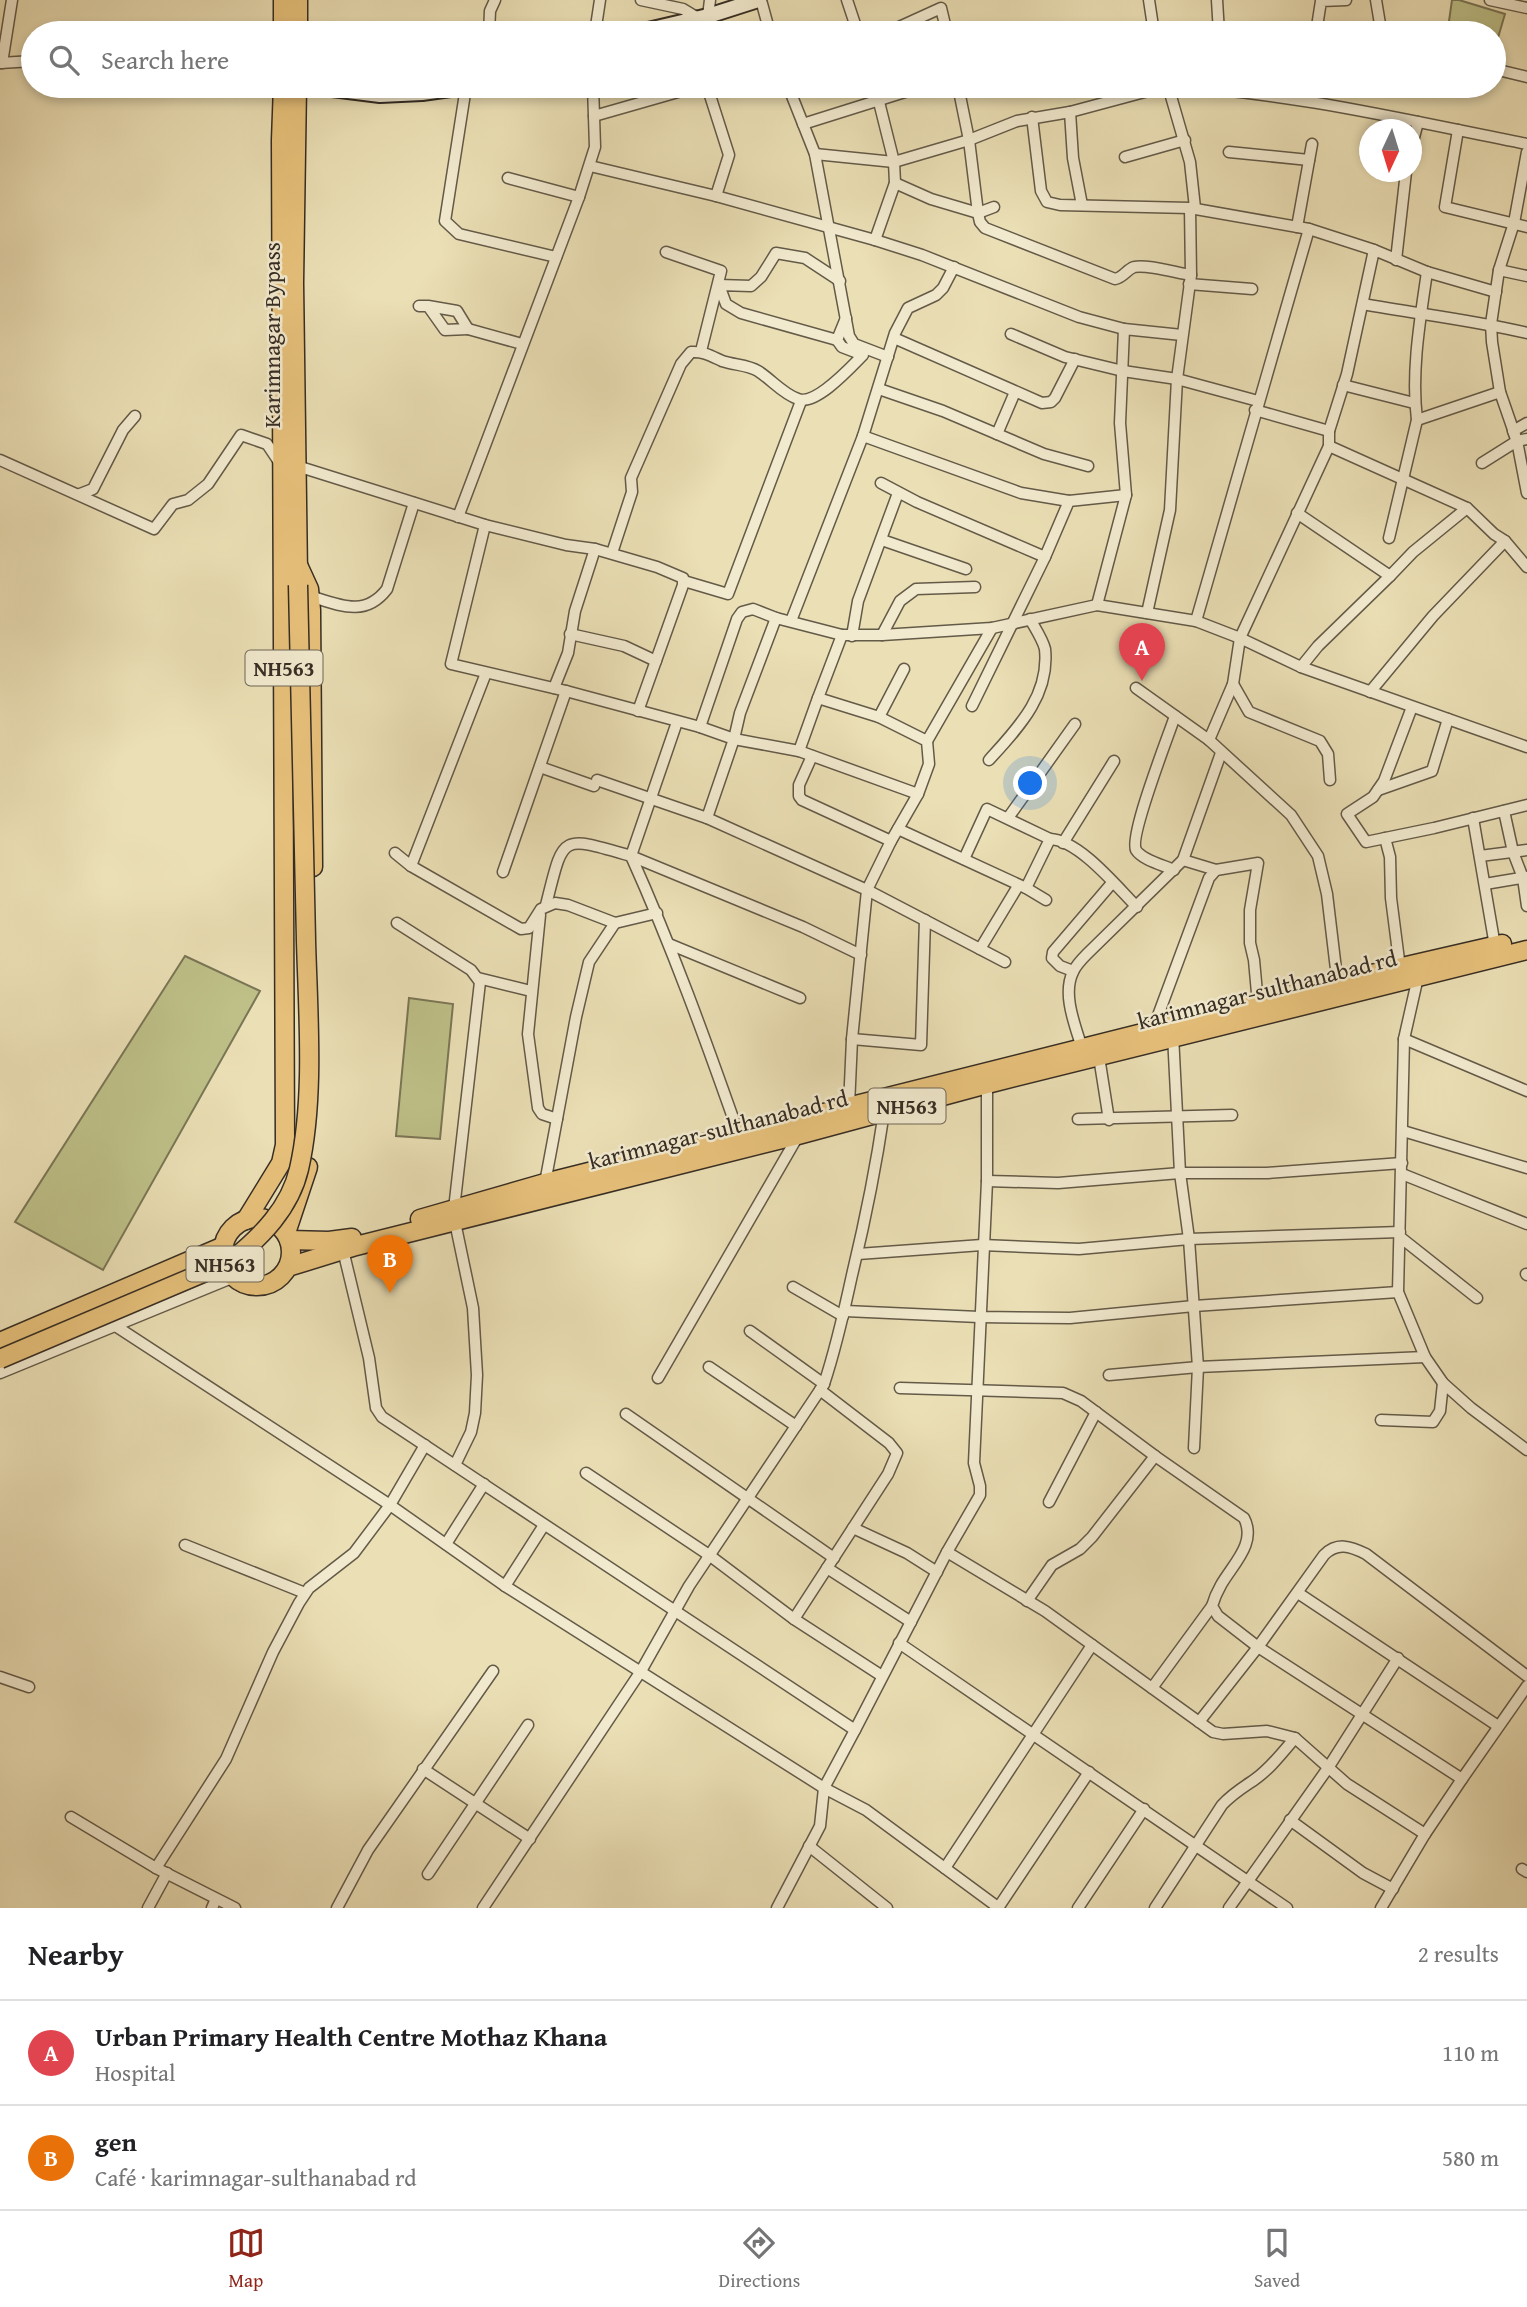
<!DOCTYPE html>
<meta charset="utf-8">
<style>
:root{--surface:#fff;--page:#f6f6f6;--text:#202124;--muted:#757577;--line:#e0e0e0;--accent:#8f2418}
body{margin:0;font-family:"Gentium Book Plus",serif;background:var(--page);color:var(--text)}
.compass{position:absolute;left:1359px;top:119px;width:63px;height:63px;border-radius:50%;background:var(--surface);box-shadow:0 4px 10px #0003;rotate:184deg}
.you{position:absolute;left:1031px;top:784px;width:24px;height:24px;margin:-18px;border:5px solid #fff;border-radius:50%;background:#1a73e8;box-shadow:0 0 0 10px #1a73e833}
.badge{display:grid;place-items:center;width:46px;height:46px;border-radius:50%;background:var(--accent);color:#fff;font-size:23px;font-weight:700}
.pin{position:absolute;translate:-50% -58px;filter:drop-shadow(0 2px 4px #0008)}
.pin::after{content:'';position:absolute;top:37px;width:24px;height:21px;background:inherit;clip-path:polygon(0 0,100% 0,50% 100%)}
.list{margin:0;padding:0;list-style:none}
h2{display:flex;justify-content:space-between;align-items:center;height:91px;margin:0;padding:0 28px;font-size:30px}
h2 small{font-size:23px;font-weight:400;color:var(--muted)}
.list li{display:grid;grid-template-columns:46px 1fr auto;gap:21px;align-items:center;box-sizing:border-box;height:105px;padding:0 28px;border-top:2px solid var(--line)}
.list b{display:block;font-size:26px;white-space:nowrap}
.list p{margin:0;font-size:23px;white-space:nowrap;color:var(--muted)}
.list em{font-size:23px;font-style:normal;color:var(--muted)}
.icon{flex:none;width:38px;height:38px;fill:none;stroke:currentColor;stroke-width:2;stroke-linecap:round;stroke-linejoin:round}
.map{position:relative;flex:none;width:1527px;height:1908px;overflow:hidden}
.search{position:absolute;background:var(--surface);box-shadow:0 4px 10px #0003;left:21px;right:21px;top:21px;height:77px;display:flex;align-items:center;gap:18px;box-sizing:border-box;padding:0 24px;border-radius:38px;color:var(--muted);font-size:26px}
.sheet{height:301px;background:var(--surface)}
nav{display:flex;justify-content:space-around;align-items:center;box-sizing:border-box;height:98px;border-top:2px solid var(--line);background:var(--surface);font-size:19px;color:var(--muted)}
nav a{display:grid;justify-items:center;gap:4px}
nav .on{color:var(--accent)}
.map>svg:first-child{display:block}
.green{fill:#bec088;stroke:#7a7656;stroke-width:2}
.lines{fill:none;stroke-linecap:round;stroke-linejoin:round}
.street-casing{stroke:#635a48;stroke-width:13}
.secondary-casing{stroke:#362d24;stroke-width:18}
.highway-casing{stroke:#362d24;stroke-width:21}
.street{stroke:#f2eacf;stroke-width:10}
.secondary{stroke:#f2eacf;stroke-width:14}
.highway{stroke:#e6c07a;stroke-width:18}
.highway-bridge-casing{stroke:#362d24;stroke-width:21;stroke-linecap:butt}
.highway-bridge{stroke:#e6c07a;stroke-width:18}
.labels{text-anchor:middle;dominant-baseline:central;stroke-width:5;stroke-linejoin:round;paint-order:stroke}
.shield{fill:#f2eacf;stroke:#6e6657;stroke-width:2}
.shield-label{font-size:21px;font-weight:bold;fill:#362d24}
.street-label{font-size:23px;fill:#362d24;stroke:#f2eacf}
</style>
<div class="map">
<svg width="1527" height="1908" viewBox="0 0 1527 1908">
<rect width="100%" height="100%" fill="#ebdfb5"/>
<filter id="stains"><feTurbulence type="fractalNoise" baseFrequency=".00286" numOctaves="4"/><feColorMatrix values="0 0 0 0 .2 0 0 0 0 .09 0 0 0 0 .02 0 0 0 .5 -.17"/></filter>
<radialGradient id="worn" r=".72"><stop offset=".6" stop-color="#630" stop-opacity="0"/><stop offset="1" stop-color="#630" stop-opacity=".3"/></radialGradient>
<g class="green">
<path d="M1452 0H1459L1505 14 1497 41 1494 40V33H1467L1448 28Z"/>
<path d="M185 956 260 991 103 1270 15 1222Z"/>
<path d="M409 998 453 1004 440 1139 396 1136Z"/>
</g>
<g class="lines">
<defs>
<g id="street">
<path d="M641 0 683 9 698 18"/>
<path d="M761 0 770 33"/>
<path d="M847 0 858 33"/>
<path d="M1149 0 1154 33"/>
<path d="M1217 0 1219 33"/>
<path d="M1376 0 1380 24 1379 33"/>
<path d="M1490 0 1527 8"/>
<path d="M708 16 710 0"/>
<path d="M688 21 691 33"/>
<path d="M489 33 490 11 495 0"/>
<path d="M595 33 600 0"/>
<path d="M886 33 941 8 947 33"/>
<path d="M1316 33 1321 1 1346 0"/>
<path d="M0 63 33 61"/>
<path d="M2 63 12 0"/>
<path d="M1494 69 1527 77"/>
<path d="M707 86 729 155 716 196"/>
<path d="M788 86 815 154 849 336 854 344 888 357"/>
<path d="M958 86 969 140 978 213 980 222 985 228 1115 279C1124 277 1126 270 1134 267 1147 264 1177 273 1191 275"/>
<path d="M1168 86 1190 162 1195 208"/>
<path d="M1173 86C1293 93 1410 121 1527 144"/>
<path d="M466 87 445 221 459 234 556 257"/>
<path d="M1310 101 1311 86"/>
<path d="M1070 112 1073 158 1082 205"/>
<path d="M594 116 699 86"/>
<path d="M1032 117 1041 191 1047 202 1060 205 1190 208 1309 229 1374 250"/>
<path d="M803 124 924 86"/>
<path d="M1458 130 1445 207 1527 227"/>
<path d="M1412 145 1418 122"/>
<path d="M1229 152 1309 160"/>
<path d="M1527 152 1514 223 1499 270 1491 324 1492 342 1500 392 1517 441 1527 493"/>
<path d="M815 154 894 162 969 140 1017 121 1070 112 1167 86"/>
<path d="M1125 157 1185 140"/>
<path d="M590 166 716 196 875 240 922 255 1079 317 1124 329"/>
<path d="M508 178 579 197 595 147 593 86"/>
<path d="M895 183 931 199 978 213 994 207"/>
<path d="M1297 227 1312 144"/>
<path d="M875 240 895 183 894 162 875 86"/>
<path d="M666 252 721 271 701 351"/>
<path d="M1396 260 1406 172"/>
<path d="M1499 270 1527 276"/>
<path d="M1189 284 1252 289"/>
<path d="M1363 304C1418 314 1473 320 1527 333"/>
<path d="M419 306H428L445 330 468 329 457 311 428 306"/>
<path d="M468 329 522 344"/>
<path d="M1011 334 1065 357 1123 371 1177 379 1258 401"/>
<path d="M894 338 1042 403 1051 402 1055 398 1075 359"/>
<path d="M837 340 741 313 726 304 719 285 751 286 761 277 776 253 805 258 840 281"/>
<path d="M1343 385 1414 403"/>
<path d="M879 389 943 411 1044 454 1088 466"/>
<path d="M1255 410 1329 431"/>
<path d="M1417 420 1500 392"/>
<path d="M1527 423 1513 431 1517 441 1527 439"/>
<path d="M997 434 1015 392"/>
<path d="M863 436 1021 493 1069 501"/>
<path d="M1329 446 1467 508 1494 534 1505 541 1527 567"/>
<path d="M0 460 154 529 173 504 188 500 208 484 241 435 267 444 281 465"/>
<path d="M1482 463 1517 441"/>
<path d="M297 466 485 525 451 664 566 691 700 727 734 739 799 751 818 698"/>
<path d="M881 483 917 502 1045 557"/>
<path d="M80 494 93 489 123 430 135 416"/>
<path d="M1297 513 1390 576 1318 646 1301 667 1527 747"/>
<path d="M458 517 579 197"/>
<path d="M485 525 566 545 595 549 657 567 683 578V585L638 711"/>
<path d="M1389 538 1417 420C1411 372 1420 320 1427 272"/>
<path d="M882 540 966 569"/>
<path d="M612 553 632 492 631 478 681 364 691 352C703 351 711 356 722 361 734 365 748 365 758 371 772 380 783 394 798 399 816 406 851 367 863 355L842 347 837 340 846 318"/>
<path d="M1390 576 1413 552 1467 508"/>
<path d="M684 581 728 594 801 401"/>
<path d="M310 596C339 605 365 618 387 589L414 503"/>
<path d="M1097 605 1126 495 1120 423 1124 329 1182 335"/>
<path d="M1147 613 1170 510 1177 379 1191 275 1190 208"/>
<path d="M791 621 863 436 895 333 908 308 936 295 943 288 954 267"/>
<path d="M1196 621 1309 229"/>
<path d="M570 634 624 646 656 661"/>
<path d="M842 635 818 698 879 717 904 669"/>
<path d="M882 635 900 601 916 589 975 587"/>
<path d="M852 636 858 601 898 493"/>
<path d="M1233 684 1249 712 1320 741 1328 754 1330 780"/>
<path d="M554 688 568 653 575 611 595 549"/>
<path d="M1136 688 1209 740 1291 815 1318 856 1327 894 1338 986"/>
<path d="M1370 692 1433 616 1505 541"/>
<path d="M972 706 1045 557 1069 501 1126 495"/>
<path d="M1412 707 1384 781 1373 797 1347 814 1366 842 1434 828 1527 805"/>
<path d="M879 717 927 741 929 764 918 794"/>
<path d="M700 727 737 619 742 612 753 609 776 618"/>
<path d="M1209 740 1233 684 1240 638 1301 667"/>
<path d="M927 741 992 628"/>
<path d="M799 751 918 794 891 841 867 890 1005 962"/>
<path d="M812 756 799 785V796L802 800 891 841"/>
<path d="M989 760C1017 729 1050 696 1045 649 1043 640 1035 628 1030 619"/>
<path d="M540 767 594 786"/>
<path d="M597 780 707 818"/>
<path d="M1378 790 1432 771 1448 719"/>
<path d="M1504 811 1513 852 1523 878 1527 906"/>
<path d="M1008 818 1075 724"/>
<path d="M1473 818 1495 946"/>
<path d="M898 829 1026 888 1046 900"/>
<path d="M1385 838 1390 857 1391 898 1400 968"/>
<path d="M1050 839C1079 840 1117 887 1137 907"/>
<path d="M1063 843 1114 761"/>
<path d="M395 853 411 866 521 929 529 928 541 909 555 903 568 905 615 923 657 913"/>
<path d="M1480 856 1527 850"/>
<path d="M964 859 987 809 1050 839 1026 888"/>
<path d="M1183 860 1216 870"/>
<path d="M411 866 486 673"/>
<path d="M1174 870C1163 865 1142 860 1136 850 1129 836 1168 737 1175 716"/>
<path d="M503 872 566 691"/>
<path d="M1485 884 1527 877"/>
<path d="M546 905C564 834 559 835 631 856L677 722"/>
<path d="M540 915 528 1034 538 1108 542 1114 557 1119"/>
<path d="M397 923 471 970 480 982 454 1209"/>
<path d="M669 944 800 998"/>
<path d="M980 949 1018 886"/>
<path d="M1073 971 1060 966 1052 958 1053 952 1112 883"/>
<path d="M1418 977 1404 1039 1398 1292 1425 1357 1443 1383 1471 1408 1527 1450"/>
<path d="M478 978 531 991"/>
<path d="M1153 1029 1209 878 1216 870 1258 863 1250 910V943L1254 960 1258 1004"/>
<path d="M1173 1035 1180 1173 1189 1239 1198 1367 1194 1448"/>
<path d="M852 1039 921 1045 925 920"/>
<path d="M1404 1039 1527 1091"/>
<path d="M1082 1048C1075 1025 1062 994 1073 972 1076 965 1082 959 1087 954L1183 860 1221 753"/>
<path d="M1099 1057 1109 1120"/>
<path d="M849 1106 852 1039 867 890 707 818 734 739 740 713 776 618 842 635H882L992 628 1097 605 1196 621 1240 638 1329 446V431L1347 374 1374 250 1427 272 1496 292"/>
<path d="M1078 1119 1232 1115"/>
<path d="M1403 1131 1527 1168"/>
<path d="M739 1135C706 1041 672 947 631 856L803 927 861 955"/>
<path d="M1402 1174 1527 1224"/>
<path d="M987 1181 1058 1183 1180 1173H1267L1402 1163"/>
<path d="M545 1183 576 1017 589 962 615 923"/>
<path d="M1400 1237 1477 1298"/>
<path d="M343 1250 369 1358 376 1408 382 1417 855 1730 824 1788 820 1826 777 1908"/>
<path d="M858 1254 982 1245 1079 1249 1189 1239 1400 1232"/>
<path d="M1526 1274 1527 1275"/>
<path d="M793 1287 843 1316"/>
<path d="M845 1311 979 1317 1070 1318 1194 1306 1398 1292"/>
<path d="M114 1325 390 1505 354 1553 309 1588 299 1603 273 1652 226 1759 156 1868"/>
<path d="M750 1331 824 1384"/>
<path d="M709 1367 796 1426"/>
<path d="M0 1373 234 1277"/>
<path d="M1109 1375 1198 1367 1425 1357"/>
<path d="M658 1378 798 1136"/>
<path d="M900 1388 1063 1393 1081 1401 1155 1456 1244 1518C1257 1543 1233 1564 1221 1585 1217 1592 1214 1599 1212 1606L1218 1616 1258 1647 1462 1779 1425 1834 1381 1908"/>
<path d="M626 1414 834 1558"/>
<path d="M1381 1420 1433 1422 1440 1411 1443 1383"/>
<path d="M425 1445 390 1505 505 1586 824 1788 866 1810 999 1908"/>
<path d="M455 1465 471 1432 475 1413 477 1375 473 1308 455 1222"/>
<path d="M586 1473 709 1555 794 1619 882 1676"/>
<path d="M1049 1502 1096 1412"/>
<path d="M853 1528 907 1553 937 1572"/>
<path d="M446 1544 484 1484"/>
<path d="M185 1545 305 1593"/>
<path d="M947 1552 1045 1611 1213 1732 1223 1734 1267 1731 1295 1738 1347 1784 1425 1834"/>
<path d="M827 1568 911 1622"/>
<path d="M505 1586 544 1525"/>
<path d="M1298 1593 1498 1726"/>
<path d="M1027 1601 1052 1565 1080 1549 1092 1537 1155 1456"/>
<path d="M794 1619 888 1474 897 1453 889 1443 820 1390"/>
<path d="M899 1643 1287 1908"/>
<path d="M0 1677 29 1687"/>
<path d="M1152 1688 1212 1606"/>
<path d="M1199 1722 1258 1647 1324 1555C1337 1542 1350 1546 1366 1554L1527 1676"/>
<path d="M855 1730 947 1552 980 1495V1486L974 1463 987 1181V1084"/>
<path d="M423 1769 530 1839"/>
<path d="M1462 1779 1527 1686"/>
<path d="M71 1817 156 1868 235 1908"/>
<path d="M1290 1820 1363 1873 1393 1889"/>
<path d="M809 1846 887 1908"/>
<path d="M945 1868 1092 1645"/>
<path d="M1522 1869 1527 1872"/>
<path d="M428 1874 528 1725"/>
<path d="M148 1908 167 1873"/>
<path d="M212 1908 216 1899"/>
<path d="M337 1908 368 1850 493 1671"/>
<path d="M483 1908 641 1671 689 1586 824 1384C836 1348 844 1312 852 1275 865 1221 876 1167 884 1112"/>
<path d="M998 1908 1089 1772"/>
<path d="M1078 1908 1144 1809"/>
<path d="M1155 1908 1222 1805C1232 1794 1242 1788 1254 1780 1270 1769 1282 1753 1295 1738"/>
<path d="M1229 1908 1328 1768 1398 1658"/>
</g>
<g id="secondary">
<path d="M635 33 708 16 758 0"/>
<path d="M308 86 380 95 422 93 472 86"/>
</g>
<g id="highway">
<path d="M283 0V33"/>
<path d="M298 33V0"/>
<path d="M297 86 294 283 298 574"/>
<path d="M298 565 309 589 311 610 313 867"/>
<circle cx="257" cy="1252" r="34"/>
<path d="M420 1219 545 1183 1258 1004 1337 982 1502 944"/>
<path d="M246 1220 281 1163 285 1145 281 140 283 86"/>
<path d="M286 1233 308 1167"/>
<path d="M289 1240 329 1241 352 1238"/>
<path d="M288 1267 356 1246 798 1135 987 1084 1527 950"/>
<path d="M0 1342 224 1246"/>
</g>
</defs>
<use href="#street" class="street-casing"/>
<use href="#secondary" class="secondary-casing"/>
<use href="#highway" class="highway-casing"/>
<use href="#street" class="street"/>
<use href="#secondary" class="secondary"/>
<use href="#highway" class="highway"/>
<defs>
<path id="highway-bridge" d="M0 1359 231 1261C261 1237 290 1208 299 1169 315 1099 308 1013 306 941 304 822 301 703 298 585"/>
</defs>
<use href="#highway-bridge" class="highway-bridge-casing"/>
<use href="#highway-bridge" class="highway-bridge"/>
</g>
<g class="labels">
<g class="shield">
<rect x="245.5" y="650.5" width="77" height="35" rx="5"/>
<rect x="868.5" y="1088.5" width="77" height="35" rx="5"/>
<rect x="186.5" y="1246.5" width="77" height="35" rx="5"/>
</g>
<g class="shield-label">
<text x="284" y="668">NH563</text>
<text x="907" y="1106">NH563</text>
<text x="225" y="1264">NH563</text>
</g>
<g class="street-label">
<text transform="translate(271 335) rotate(-90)">Karimnagar Bypass</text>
<text transform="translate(1267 989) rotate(-14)">karimnagar-sulthanabad rd</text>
<text transform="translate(718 1129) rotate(-14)">karimnagar-sulthanabad rd</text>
</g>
</g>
<rect width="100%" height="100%" filter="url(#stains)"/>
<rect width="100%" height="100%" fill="url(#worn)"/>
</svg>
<svg class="compass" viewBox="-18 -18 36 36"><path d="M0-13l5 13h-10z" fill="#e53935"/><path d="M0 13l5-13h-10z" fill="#757577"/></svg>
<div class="you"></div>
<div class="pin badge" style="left:1142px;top:681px;background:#e0444e">A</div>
<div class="pin badge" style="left:390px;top:1293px;background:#e8710a">B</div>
<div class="search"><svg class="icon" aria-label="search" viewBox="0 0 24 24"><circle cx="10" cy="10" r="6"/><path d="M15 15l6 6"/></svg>Search here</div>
</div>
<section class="sheet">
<h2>Nearby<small>2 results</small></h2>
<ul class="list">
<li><span class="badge" style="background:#e0444e">A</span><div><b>Urban Primary Health Centre Mothaz Khana</b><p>Hospital</p></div><em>110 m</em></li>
<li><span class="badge" style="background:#e8710a">B</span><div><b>gen</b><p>Café · karimnagar-sulthanabad rd</p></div><em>580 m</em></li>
</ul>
</section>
<nav>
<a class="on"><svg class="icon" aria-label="map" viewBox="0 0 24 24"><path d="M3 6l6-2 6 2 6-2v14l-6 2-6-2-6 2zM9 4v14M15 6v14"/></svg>Map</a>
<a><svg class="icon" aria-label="directions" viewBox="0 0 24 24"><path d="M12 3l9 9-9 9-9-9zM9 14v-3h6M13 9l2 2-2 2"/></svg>Directions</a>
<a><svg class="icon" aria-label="saved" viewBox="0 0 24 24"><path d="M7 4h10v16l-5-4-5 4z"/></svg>Saved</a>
</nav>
